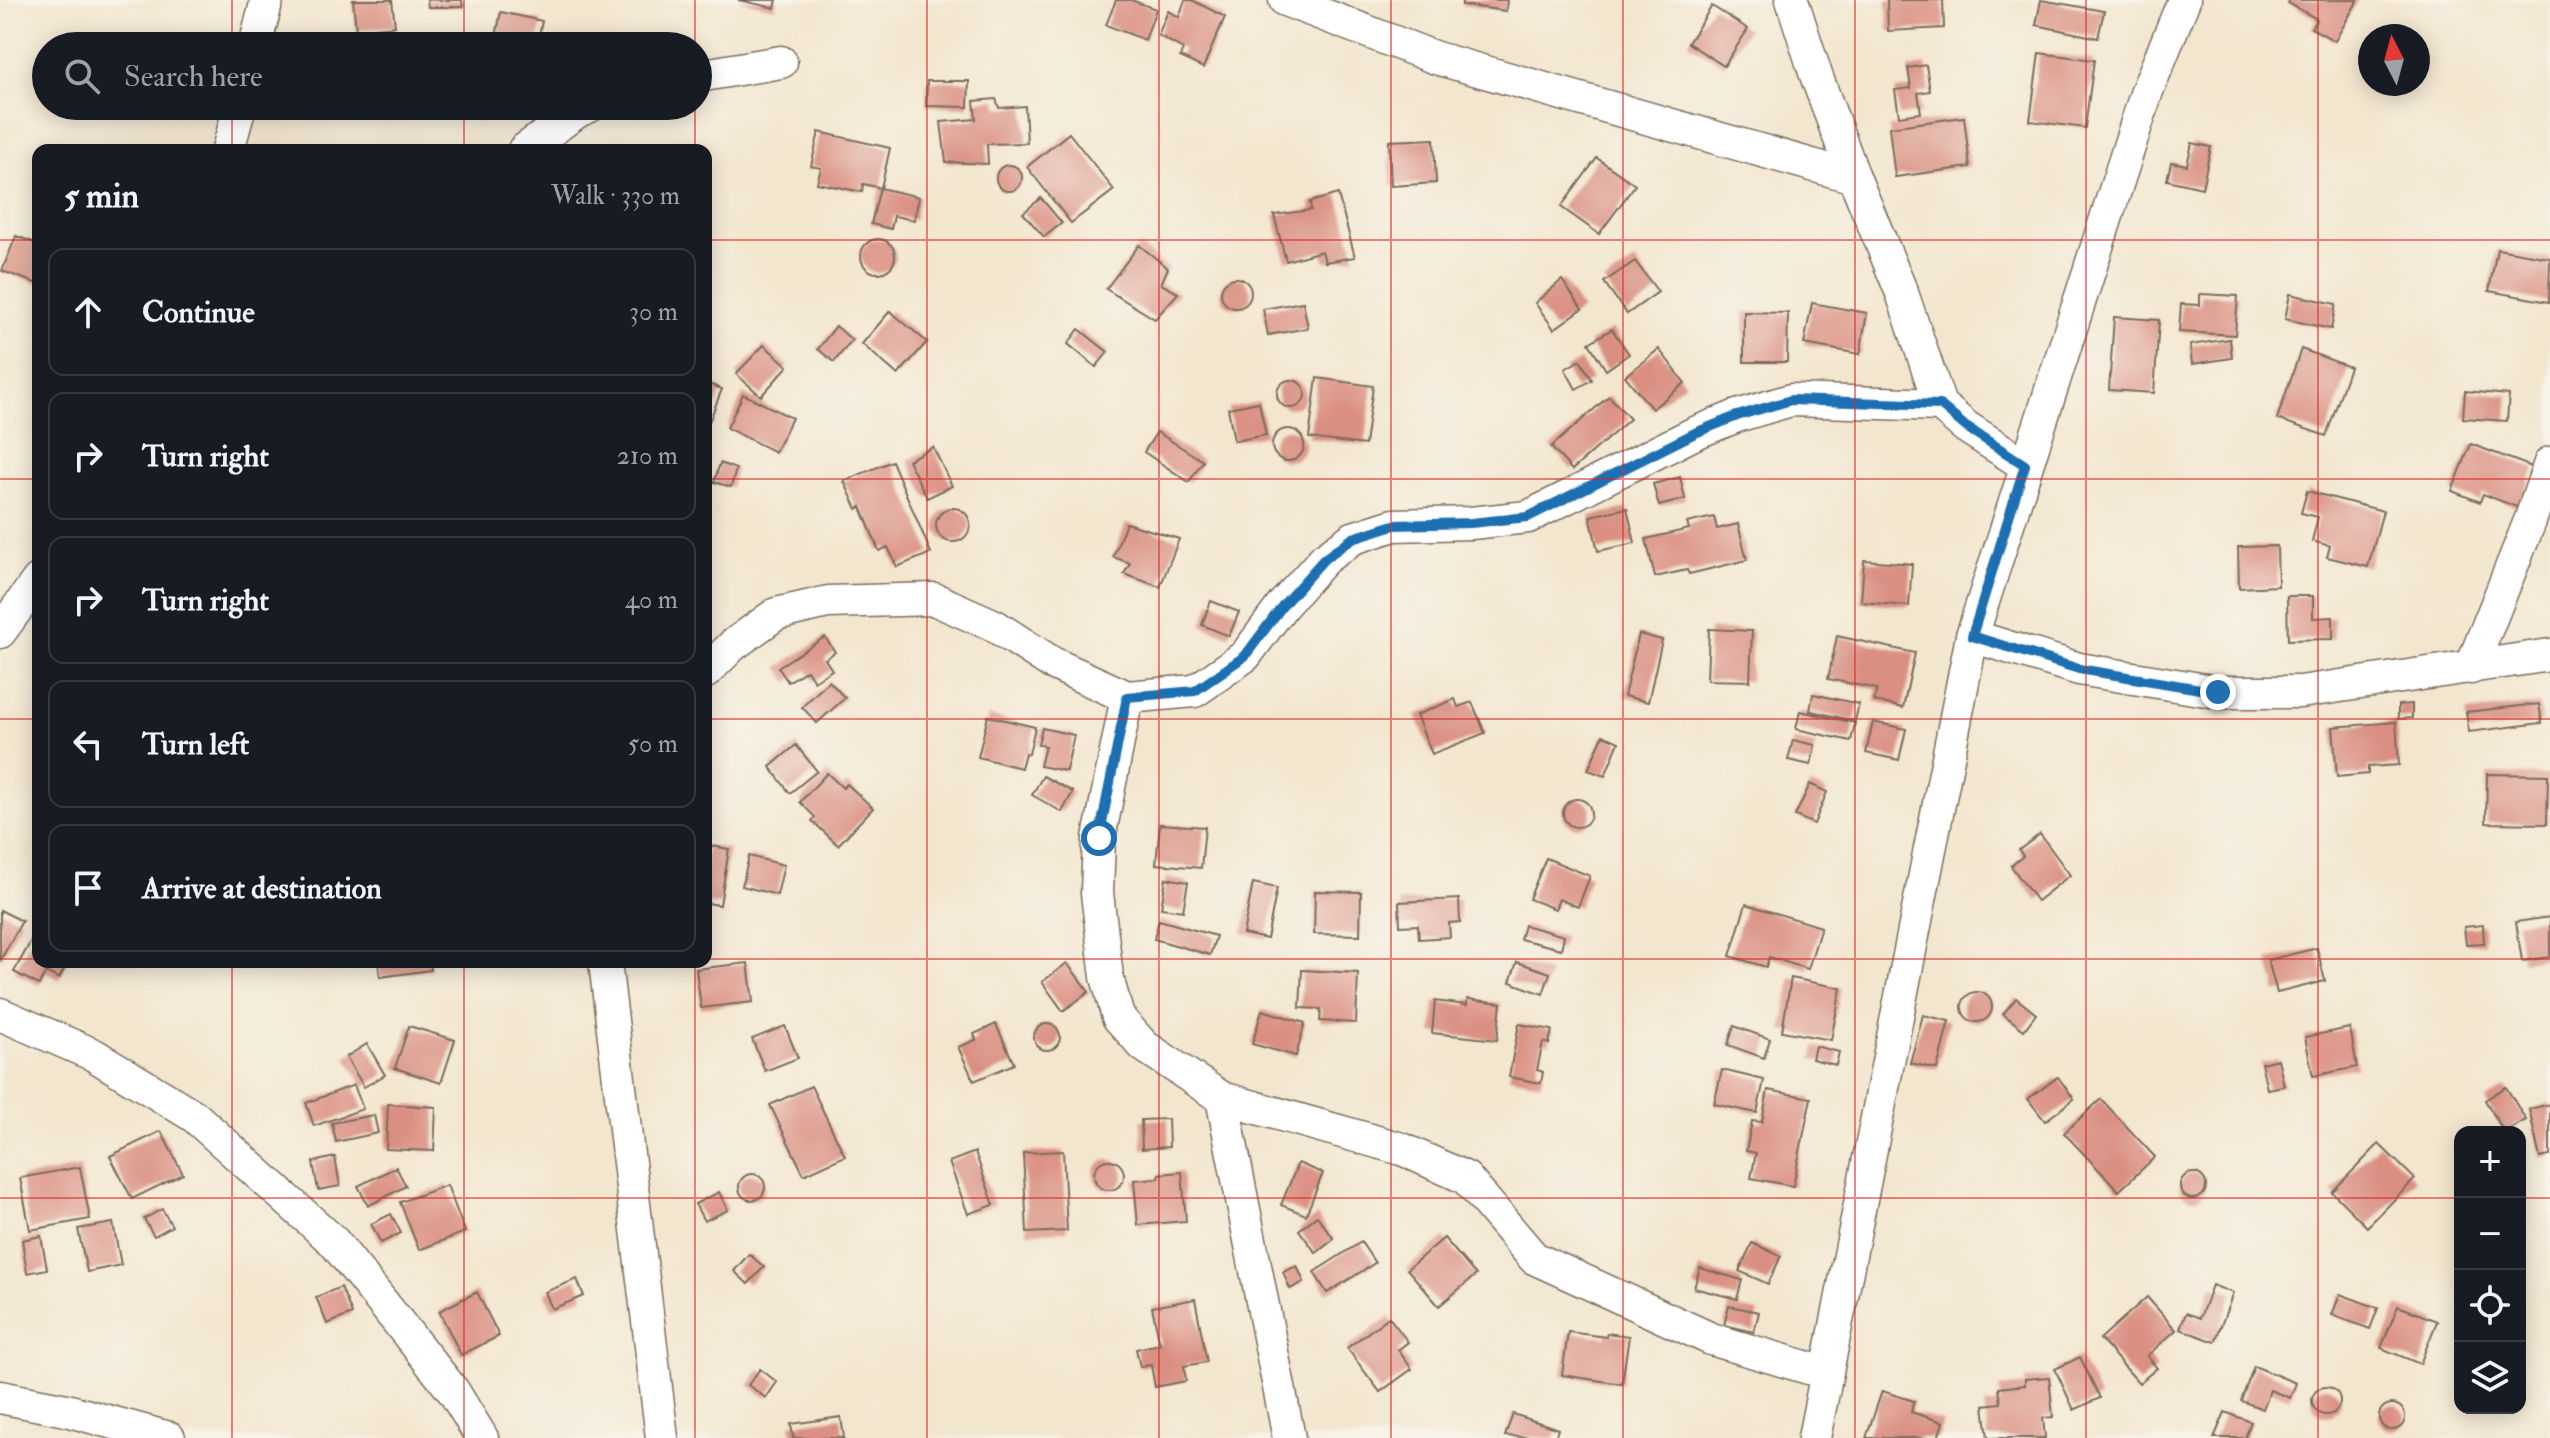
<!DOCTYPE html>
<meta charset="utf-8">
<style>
:root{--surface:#171b24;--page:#20242c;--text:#f1f3f6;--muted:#9ea1a6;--line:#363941}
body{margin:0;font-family:"IM FELL Double Pica",serif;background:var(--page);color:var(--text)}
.controls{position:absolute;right:24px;bottom:24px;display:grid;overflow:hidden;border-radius:16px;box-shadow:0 4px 20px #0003}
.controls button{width:72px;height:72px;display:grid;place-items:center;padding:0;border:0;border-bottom:2px solid var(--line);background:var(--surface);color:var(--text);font:40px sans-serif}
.compass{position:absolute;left:2358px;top:24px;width:72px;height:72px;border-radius:50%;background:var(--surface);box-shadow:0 4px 20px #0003;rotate:354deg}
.stop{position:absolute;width:24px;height:24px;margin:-18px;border:6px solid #1f6fb2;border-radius:50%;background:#fff}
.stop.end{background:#1f6fb2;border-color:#fff;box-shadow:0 2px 8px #0008}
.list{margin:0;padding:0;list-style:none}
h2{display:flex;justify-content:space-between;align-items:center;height:104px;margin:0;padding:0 32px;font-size:34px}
h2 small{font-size:26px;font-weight:400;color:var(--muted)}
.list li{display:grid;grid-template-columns:52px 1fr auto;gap:24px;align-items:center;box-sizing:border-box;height:128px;margin:0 16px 16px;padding:0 16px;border:2px solid var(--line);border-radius:16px}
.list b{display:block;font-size:30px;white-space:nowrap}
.list em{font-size:26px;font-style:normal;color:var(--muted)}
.icon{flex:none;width:44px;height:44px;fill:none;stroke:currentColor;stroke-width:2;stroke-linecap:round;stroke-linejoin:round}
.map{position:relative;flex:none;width:2550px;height:1438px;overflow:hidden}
.search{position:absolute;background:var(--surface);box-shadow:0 4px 20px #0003;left:32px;top:32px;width:680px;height:88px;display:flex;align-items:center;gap:20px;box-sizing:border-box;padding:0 28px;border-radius:44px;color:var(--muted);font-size:30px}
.panel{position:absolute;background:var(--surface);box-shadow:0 4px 20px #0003;left:32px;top:144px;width:680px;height:824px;border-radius:16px}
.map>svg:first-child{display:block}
.building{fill:#da8f82}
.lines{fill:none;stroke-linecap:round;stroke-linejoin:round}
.minor-casing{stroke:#7b6c5c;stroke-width:35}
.minor{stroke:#fff;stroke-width:32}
.route{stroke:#1f6fb2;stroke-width:10}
.grid{fill:none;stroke:#d62828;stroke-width:2;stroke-opacity:0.55}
</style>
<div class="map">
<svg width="2550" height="1438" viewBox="0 0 2550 1438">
<rect width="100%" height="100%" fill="#f7f3e8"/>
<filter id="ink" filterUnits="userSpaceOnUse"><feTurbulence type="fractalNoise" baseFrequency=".0125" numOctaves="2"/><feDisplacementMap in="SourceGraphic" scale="16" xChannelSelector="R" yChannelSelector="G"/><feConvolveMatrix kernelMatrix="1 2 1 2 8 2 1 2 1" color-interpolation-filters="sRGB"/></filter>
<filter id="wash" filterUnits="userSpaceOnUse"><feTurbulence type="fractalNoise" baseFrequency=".006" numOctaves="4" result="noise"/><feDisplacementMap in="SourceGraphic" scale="32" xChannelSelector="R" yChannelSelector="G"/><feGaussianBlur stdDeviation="1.8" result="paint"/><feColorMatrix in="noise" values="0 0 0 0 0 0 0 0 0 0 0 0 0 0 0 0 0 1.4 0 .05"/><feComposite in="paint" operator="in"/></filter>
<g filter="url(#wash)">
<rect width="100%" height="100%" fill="#f3e6cf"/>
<g id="blocks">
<g class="building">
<path d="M353 0H392L395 26 356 30Z"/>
<path d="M427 0H462L463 7H428Z"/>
<path d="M738 0H777L775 8Z"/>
<path d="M1116 0H1131L1156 9 1145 40 1106 25Z"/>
<path d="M1185 0H1192L1225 17 1203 68 1180 57 1183 49 1158 35 1168 11 1179 17Z"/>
<path d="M1462 0H1507L1506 11 1462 5Z"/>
<path d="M1887 0H1943L1944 28 1888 31Z"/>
<path d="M2041 0 2104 11 2098 38 2036 25Z"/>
<path d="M2290 0H2358L2335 41 2311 28 2317 19 2288 3Z"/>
<path d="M1712 6 1748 29 1724 66 1688 43Z"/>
<path d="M501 12 542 21 537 46H494Z"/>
<path d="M2039 53 2094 60 2085 128 2030 121Z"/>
<path d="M1926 65 1930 91 1918 93 1921 113 1899 116 1895 90 1911 88 1908 68Z"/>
<path d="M927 81H969L968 107 926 106Z"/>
<path d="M996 99 999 108 1025 106 1027 143 987 144 988 164 946 162 941 122 976 119 974 101Z"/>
<path d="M342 106H393L394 109 343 116Z"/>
<path d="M1964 117 1970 167 1895 177 1889 127Z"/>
<path d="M819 132 890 148 881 188 863 184 862 192 817 183 821 168 811 166Z"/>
<path d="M1069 133 1114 190 1071 223 1027 167Z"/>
<path d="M1434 139 1436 183 1391 186 1389 141Z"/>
<path d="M2192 143 2211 147 2202 188 2167 180 2171 162 2187 165Z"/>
<path d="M1597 158 1635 185 1599 234 1561 207Z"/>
<circle cx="1009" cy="178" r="13"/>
<path d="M880 188 919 197 914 220 894 216 891 229 871 224Z"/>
<path d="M1338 194 1355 257 1325 262 1322 251 1286 261 1274 215 1311 210 1310 202Z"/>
<path d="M1041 198 1062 223 1044 237 1023 213Z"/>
<path d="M16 236 38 244V284L2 271Z"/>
<circle cx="878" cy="256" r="17"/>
<path d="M1139 245 1168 268 1161 284 1178 293 1155 319 1106 289Z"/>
<path d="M2497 249 2550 258 2549 302 2489 291Z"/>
<path d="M1635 261 1658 292 1627 314 1604 282Z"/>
<circle cx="1236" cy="293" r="15"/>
<path d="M1562 280 1582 309 1554 329 1535 303Z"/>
<path d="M2200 294 2238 296 2235 335 2179 332 2181 304 2200 305Z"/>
<path d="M2290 294 2336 304 2331 329 2285 319Z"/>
<path d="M1303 302 1308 328 1268 335 1263 309Z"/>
<path d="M1812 303 1867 313 1860 354 1804 344Z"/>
<path d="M890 311 927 342 898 375 862 344Z"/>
<path d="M1744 312 1788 313 1787 362H1744Z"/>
<path d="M2114 317 2159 320 2154 393 2109 390Z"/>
<path d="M836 326 852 340 834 362 818 349Z"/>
<path d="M1079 329 1108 352 1096 367 1068 344Z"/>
<path d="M1612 329 1629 354 1606 370 1589 343Z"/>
<path d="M2230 339 2232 358 2192 364 2190 345Z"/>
<path d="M764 345 788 366 761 396 736 374Z"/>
<path d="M1659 349 1685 383 1652 409 1625 376Z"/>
<path d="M2301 349 2350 367 2326 436 2277 419Z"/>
<path d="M1580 360 1592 380 1576 389 1565 369Z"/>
<path d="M1317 378 1373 386 1365 445 1309 438Z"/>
<circle cx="1291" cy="394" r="14"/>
<path d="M706 383 722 389 709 422 706 421Z"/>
<path d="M2465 391 2509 395 2507 421 2463 418Z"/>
<path d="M743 394 792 418 775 452 727 428Z"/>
<path d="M1609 396 1630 419 1572 470 1551 447Z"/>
<path d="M1259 402 1266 435 1234 441 1228 408Z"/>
<circle cx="1288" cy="445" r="16"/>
<path d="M1157 432 1203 461 1189 482 1144 452Z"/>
<path d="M2471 444 2535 468 2519 508 2483 494 2480 502 2452 491Z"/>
<path d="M933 447 952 486 927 498 908 460Z"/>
<path d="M892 461 931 553 897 567 888 547 879 551 861 507 857 509 844 481Z"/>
<path d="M720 463 736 469 731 487 714 482Z"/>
<path d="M1680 477 1685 499 1659 506 1653 484Z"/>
<path d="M2307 491 2383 511 2368 567 2327 557 2330 546 2312 541 2318 517 2301 513Z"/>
<path d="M1627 508 1635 543 1598 551 1590 516Z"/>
<circle cx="953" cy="525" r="17"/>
<path d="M1714 517 1717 529 1738 524 1747 560 1689 574 1687 570 1655 577 1646 539 1689 529 1687 523Z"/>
<path d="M1126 523 1179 539 1160 587 1124 574 1130 563 1113 557Z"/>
<path d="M2277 546 2278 586 2239 588 2238 547Z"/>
<path d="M1864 560 1912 564 1909 606 1861 602Z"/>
<path d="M2287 596H2313V618L2333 617V639L2288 640Z"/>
<path d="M1211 601 1239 612 1229 636 1202 625Z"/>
<path d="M1709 629 1752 631 1750 681 1707 680Z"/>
<path d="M1639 634 1662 640 1648 702 1624 696Z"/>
<path d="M1837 636 1915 653 1903 708 1874 701 1877 689 1828 679Z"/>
<path d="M825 637 835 652 825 659 832 670 814 681 807 670 788 682 778 667Z"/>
<path d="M829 681 845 698 817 723 802 707Z"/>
<path d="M1813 694 1859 704 1855 721 1810 711Z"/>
<path d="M1455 699 1458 707 1472 702 1485 733 1432 754 1416 715Z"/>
<path d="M2412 704V718L2398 719V705Z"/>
<path d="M2539 704 2542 723 2469 732 2466 712Z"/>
<path d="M1800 711 1855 723 1851 741 1796 729Z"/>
<path d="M988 716 1035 727 1029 754 1025 753 1021 768 978 757Z"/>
<path d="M1873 722 1906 729 1899 760 1866 753Z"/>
<path d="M2396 722 2399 765 2368 767V774L2337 777 2333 727Z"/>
<path d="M1042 728 1074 735 1066 771 1040 766 1045 746 1038 744Z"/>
<path d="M1603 735 1619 742 1605 776 1588 770Z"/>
<path d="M1793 740 1815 745 1811 765 1788 760Z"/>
<path d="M796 745 817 771 790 793 770 767Z"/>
<path d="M827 773 843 788 847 784 873 808 838 845 812 821 815 817 800 802Z"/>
<path d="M2487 774 2548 775 2547 824 2486 823Z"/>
<path d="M1043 776 1073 792 1062 812 1032 795Z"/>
<path d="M1810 784 1827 792 1814 824 1795 816Z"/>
<circle cx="1577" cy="813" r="14"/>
<path d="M1160 824 1205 827 1201 868 1156 864Z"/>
<path d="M2040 834 2070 875 2037 901 2011 866 2023 856 2019 850Z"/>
<path d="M706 845 729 849 720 905 706 903Z"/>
<path d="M749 856 784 865 777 895 742 886Z"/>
<path d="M1546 858 1590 876 1578 907 1559 899 1555 909 1529 899Z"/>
<path d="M1166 878 1188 882 1183 911 1161 908Z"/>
<path d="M1253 883 1277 888 1267 939 1243 934Z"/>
<path d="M1315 891 1361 892 1360 935 1314 934Z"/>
<path d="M1459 899 1460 922 1449 923 1450 937 1419 939 1418 925 1400 926 1399 902Z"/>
<path d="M1746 904 1821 927 1808 969 1769 957 1766 967 1730 956Z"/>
<path d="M0 910 22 921 0 961Z"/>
<path d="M2550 917V957L2522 961 2516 922Z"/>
<path d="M1159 920 1216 936 1210 955 1154 939Z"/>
<path d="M1524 925 1564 936 1561 949 1520 939Z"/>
<path d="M2483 925 2484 943 2466 944 2464 927Z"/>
<path d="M38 928V962H68L59 979 46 972 39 985 14 972Z"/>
<path d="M2317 948 2325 981 2277 993 2268 960Z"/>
<path d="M378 962H430L431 970 380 977Z"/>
<path d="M1517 962 1550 973 1543 994 1510 982Z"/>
<path d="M748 963 753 1002 701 1008 696 969Z"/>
<path d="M1067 963 1089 992 1063 1011 1042 982Z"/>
<path d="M1302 970 1358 973 1356 1023 1320 1021 1321 1009 1300 1008Z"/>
<path d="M1791 978 1841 988 1831 1040 1782 1031Z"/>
<circle cx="1977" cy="1007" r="15"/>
<path d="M2016 998 2036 1014 2024 1030 2003 1014Z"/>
<path d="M1467 999 1501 1003 1497 1040 1432 1033 1435 1001 1467 1005Z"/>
<path d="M1262 1010 1305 1023 1296 1056 1252 1044Z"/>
<path d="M1923 1015 1949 1021 1937 1069 1910 1063Z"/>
<circle cx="1047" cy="1037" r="13"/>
<path d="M996 1024 1014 1064 974 1081 958 1047 976 1040 974 1034Z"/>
<path d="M1519 1024 1552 1030 1549 1044 1543 1042 1537 1070 1543 1072 1541 1083 1509 1077Z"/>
<path d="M409 1026 455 1040 441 1083 395 1068Z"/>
<path d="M785 1026 798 1058 765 1071 752 1039Z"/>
<path d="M1734 1026 1770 1039 1764 1058 1728 1045Z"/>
<path d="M2350 1028 2357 1067 2313 1076 2305 1037Z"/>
<path d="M367 1044 385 1075 364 1087 346 1057Z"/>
<path d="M1815 1046 1839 1052 1836 1065 1812 1059Z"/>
<path d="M2278 1059 2284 1086 2267 1089 2261 1063Z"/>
<path d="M1722 1070 1764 1080 1757 1113 1714 1104Z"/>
<path d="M2058 1077 2074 1099 2045 1121 2028 1099Z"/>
<path d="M354 1085 363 1109 314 1126 306 1103Z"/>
<path d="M811 1086 845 1156 804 1175 770 1105Z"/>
<path d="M2506 1087 2526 1120 2504 1132 2485 1100Z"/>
<path d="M1768 1090 1811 1098 1793 1186 1751 1178 1756 1153 1746 1151 1752 1121 1762 1122Z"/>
<path d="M2101 1099 2155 1157 2119 1191 2064 1133Z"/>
<path d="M388 1104 436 1107 434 1151 386 1149Z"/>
<path d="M2550 1104V1156L2540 1158 2529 1109Z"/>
<path d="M374 1115 378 1133 336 1142 332 1123Z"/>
<path d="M1168 1119 1169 1147 1142 1149 1141 1120Z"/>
<path d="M161 1131 183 1174 132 1199 110 1156Z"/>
<path d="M2379 1144 2415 1179 2367 1227 2332 1192Z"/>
<path d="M1063 1151 1067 1231 1027 1233 1023 1153Z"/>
<path d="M975 1152 994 1205 968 1214 949 1162Z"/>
<path d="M335 1157 340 1186 318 1190 313 1162Z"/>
<circle cx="1109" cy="1175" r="15"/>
<path d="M1298 1163 1323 1173 1306 1215 1281 1205Z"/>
<path d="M80 1167 90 1219 30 1230 20 1178Z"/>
<path d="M396 1167 406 1186 368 1206 358 1186Z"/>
<path d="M1182 1172 1186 1221 1138 1225 1134 1180 1159 1178V1174Z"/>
<circle cx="2193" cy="1186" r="13"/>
<circle cx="752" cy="1187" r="13"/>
<path d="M447 1185 465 1232 419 1250 400 1202Z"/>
<path d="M719 1192 728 1210 704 1221 695 1204Z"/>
<path d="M162 1209 172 1226 154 1236 144 1219Z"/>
<path d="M391 1214 401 1233 381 1243 371 1224Z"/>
<path d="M1317 1216 1334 1239 1316 1253 1299 1230Z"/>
<path d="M113 1223 121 1265 87 1272 78 1229Z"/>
<path d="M41 1236 47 1269 27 1273 22 1240Z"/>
<path d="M1444 1238 1476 1275 1439 1306 1407 1269Z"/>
<path d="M1361 1242 1375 1263 1327 1293 1314 1272Z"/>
<path d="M1752 1243 1781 1256 1768 1284 1739 1271Z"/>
<path d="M749 1254 764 1267 748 1284 734 1271Z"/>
<path d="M1297 1266 1304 1282 1290 1289 1283 1272Z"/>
<path d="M1700 1268 1742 1280 1737 1299 1694 1288Z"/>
<path d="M577 1279 584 1296 552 1309 545 1292Z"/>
<path d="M2212 1285 2233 1293 2215 1342 2180 1329 2186 1313 2200 1318Z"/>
<path d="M341 1287 352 1314 327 1324 316 1297Z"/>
<path d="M477 1292 499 1336 461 1355 439 1311Z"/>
<path d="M2340 1294 2378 1308 2370 1329 2332 1315Z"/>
<path d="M2147 1297 2176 1330 2147 1356 2157 1368 2139 1383 2100 1339Z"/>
<path d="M1195 1299 1207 1362 1184 1366 1186 1381 1155 1387 1151 1365 1140 1367 1136 1349 1160 1344 1152 1307Z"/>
<path d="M1729 1306 1759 1312 1754 1332 1724 1325Z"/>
<path d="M2398 1306 2437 1321 2420 1364 2381 1348Z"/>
<path d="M1389 1317 1408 1342 1398 1350 1412 1369 1380 1392 1347 1348Z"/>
<path d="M1568 1332 1606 1337 1607 1333 1629 1336 1622 1384 1562 1375Z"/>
<path d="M2080 1357 2100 1398 2074 1410 2055 1369Z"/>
<path d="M2254 1366 2296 1383 2290 1398 2270 1390 2263 1409 2241 1401Z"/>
<path d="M760 1369 777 1382 766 1398 748 1385Z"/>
<path d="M2049 1377 2053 1417 2043 1418 2045 1438H1988L1984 1405 2001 1403 1999 1388 2025 1385V1379Z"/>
<circle cx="2326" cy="1401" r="14"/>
<path d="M1882 1391 1914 1401 1911 1412 1943 1422 1938 1438H1866Z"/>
<circle cx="2392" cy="1417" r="13"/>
<path d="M2225 1412 2251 1422 2245 1438H2214Z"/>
<path d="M1513 1414 1558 1429 1555 1438 1505 1436Z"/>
<path d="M841 1417 844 1438H793L791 1424Z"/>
</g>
</g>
</g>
<g filter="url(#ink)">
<use href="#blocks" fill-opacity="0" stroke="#7b6c5c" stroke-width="2"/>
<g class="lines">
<defs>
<g id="minor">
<path d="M1285 0 1436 58 1854 177 1902 293 1940 405 1966 427 2025 465"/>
<path d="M1792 0 1816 75 1854 177"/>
<path d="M255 46 267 0"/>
<path d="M698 76 781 62"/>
<path d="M228 150 240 106"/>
<path d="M524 150 578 111 590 106"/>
<path d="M0 632 38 580"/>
<path d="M1972 636 2079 669 2218 692H2300L2550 655"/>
<path d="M2471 668 2530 521 2550 463"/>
<path d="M706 672 733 645 776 614 828 602 934 599 995 626 1052 663 1127 697 1195 691 1245 656 1283 605 1324 559 1353 538 1394 525 1471 523 1528 517 1695 433 1737 416 1791 400 1940 405"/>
<path d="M1127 697 1099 838 1097 893 1107 977 1118 1017 1144 1046 1222 1098 1402 1149 1466 1178 1534 1258 1711 1339 1825 1373"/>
<path d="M605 962 662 1438"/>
<path d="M0 1014 94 1055 194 1116 334 1242 454 1392 482 1438"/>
<path d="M1222 1098 1289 1438"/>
<path d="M0 1397 66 1410 169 1438"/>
<path d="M1814 1438 1972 636 2147 91 2184 0"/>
</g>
</defs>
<use href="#minor" class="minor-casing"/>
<use href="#minor" class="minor"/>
</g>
</g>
<g class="lines" filter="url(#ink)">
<path class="route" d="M1099 838 1127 697 1195 691 1245 656 1283 605 1324 559 1353 538 1394 525 1471 523 1528 517 1695 433 1737 416 1791 400 1940 405 1966 427 2025 465 1972 636 2079 669 2218 692"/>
</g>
<path class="grid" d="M232 0V46M464 0V46M695 0V46M927 0V1438M1159 0V1438M1391 0V1438M1623 0V1438M1855 0V1438M2086 0V1438M2318 0V1438M232 106V150M464 106V150M695 106V150M0 240H38M706 240H2550M0 479H38M706 479H2550M0 719H38M706 719H2550M0 959H38M706 959H2550M232 962V1438M464 962V1438M695 962V1438M0 1198H2460M2520 1198H2550"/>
</svg>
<div class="controls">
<button>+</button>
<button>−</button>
<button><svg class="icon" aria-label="locate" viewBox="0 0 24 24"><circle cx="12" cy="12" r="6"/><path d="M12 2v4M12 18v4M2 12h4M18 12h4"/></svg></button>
<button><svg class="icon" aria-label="layers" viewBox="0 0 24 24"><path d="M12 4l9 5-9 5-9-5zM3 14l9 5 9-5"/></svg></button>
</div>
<svg class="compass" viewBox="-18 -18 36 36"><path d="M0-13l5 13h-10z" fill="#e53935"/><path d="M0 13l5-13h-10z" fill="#9ea1a6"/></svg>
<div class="stop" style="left:1099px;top:838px"></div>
<div class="stop end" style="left:2218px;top:692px"></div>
<div class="search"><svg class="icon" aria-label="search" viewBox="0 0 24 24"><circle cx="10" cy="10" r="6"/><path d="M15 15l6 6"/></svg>Search here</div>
<section class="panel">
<h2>5 min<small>Walk · 330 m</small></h2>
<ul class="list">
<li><svg class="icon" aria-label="ahead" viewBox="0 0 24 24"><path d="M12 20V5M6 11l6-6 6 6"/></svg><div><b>Continue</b></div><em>30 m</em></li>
<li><svg class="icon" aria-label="right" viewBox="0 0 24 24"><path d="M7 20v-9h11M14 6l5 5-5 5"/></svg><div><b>Turn right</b></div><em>210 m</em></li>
<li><svg class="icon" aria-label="right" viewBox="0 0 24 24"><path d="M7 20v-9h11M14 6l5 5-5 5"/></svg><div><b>Turn right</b></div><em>40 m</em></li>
<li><svg class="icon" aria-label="left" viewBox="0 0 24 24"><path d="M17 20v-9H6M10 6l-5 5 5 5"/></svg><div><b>Turn left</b></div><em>50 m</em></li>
<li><svg class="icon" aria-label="arrive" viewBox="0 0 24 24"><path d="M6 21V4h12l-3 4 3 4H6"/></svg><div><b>Arrive at destination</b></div></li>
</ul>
</section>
</div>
